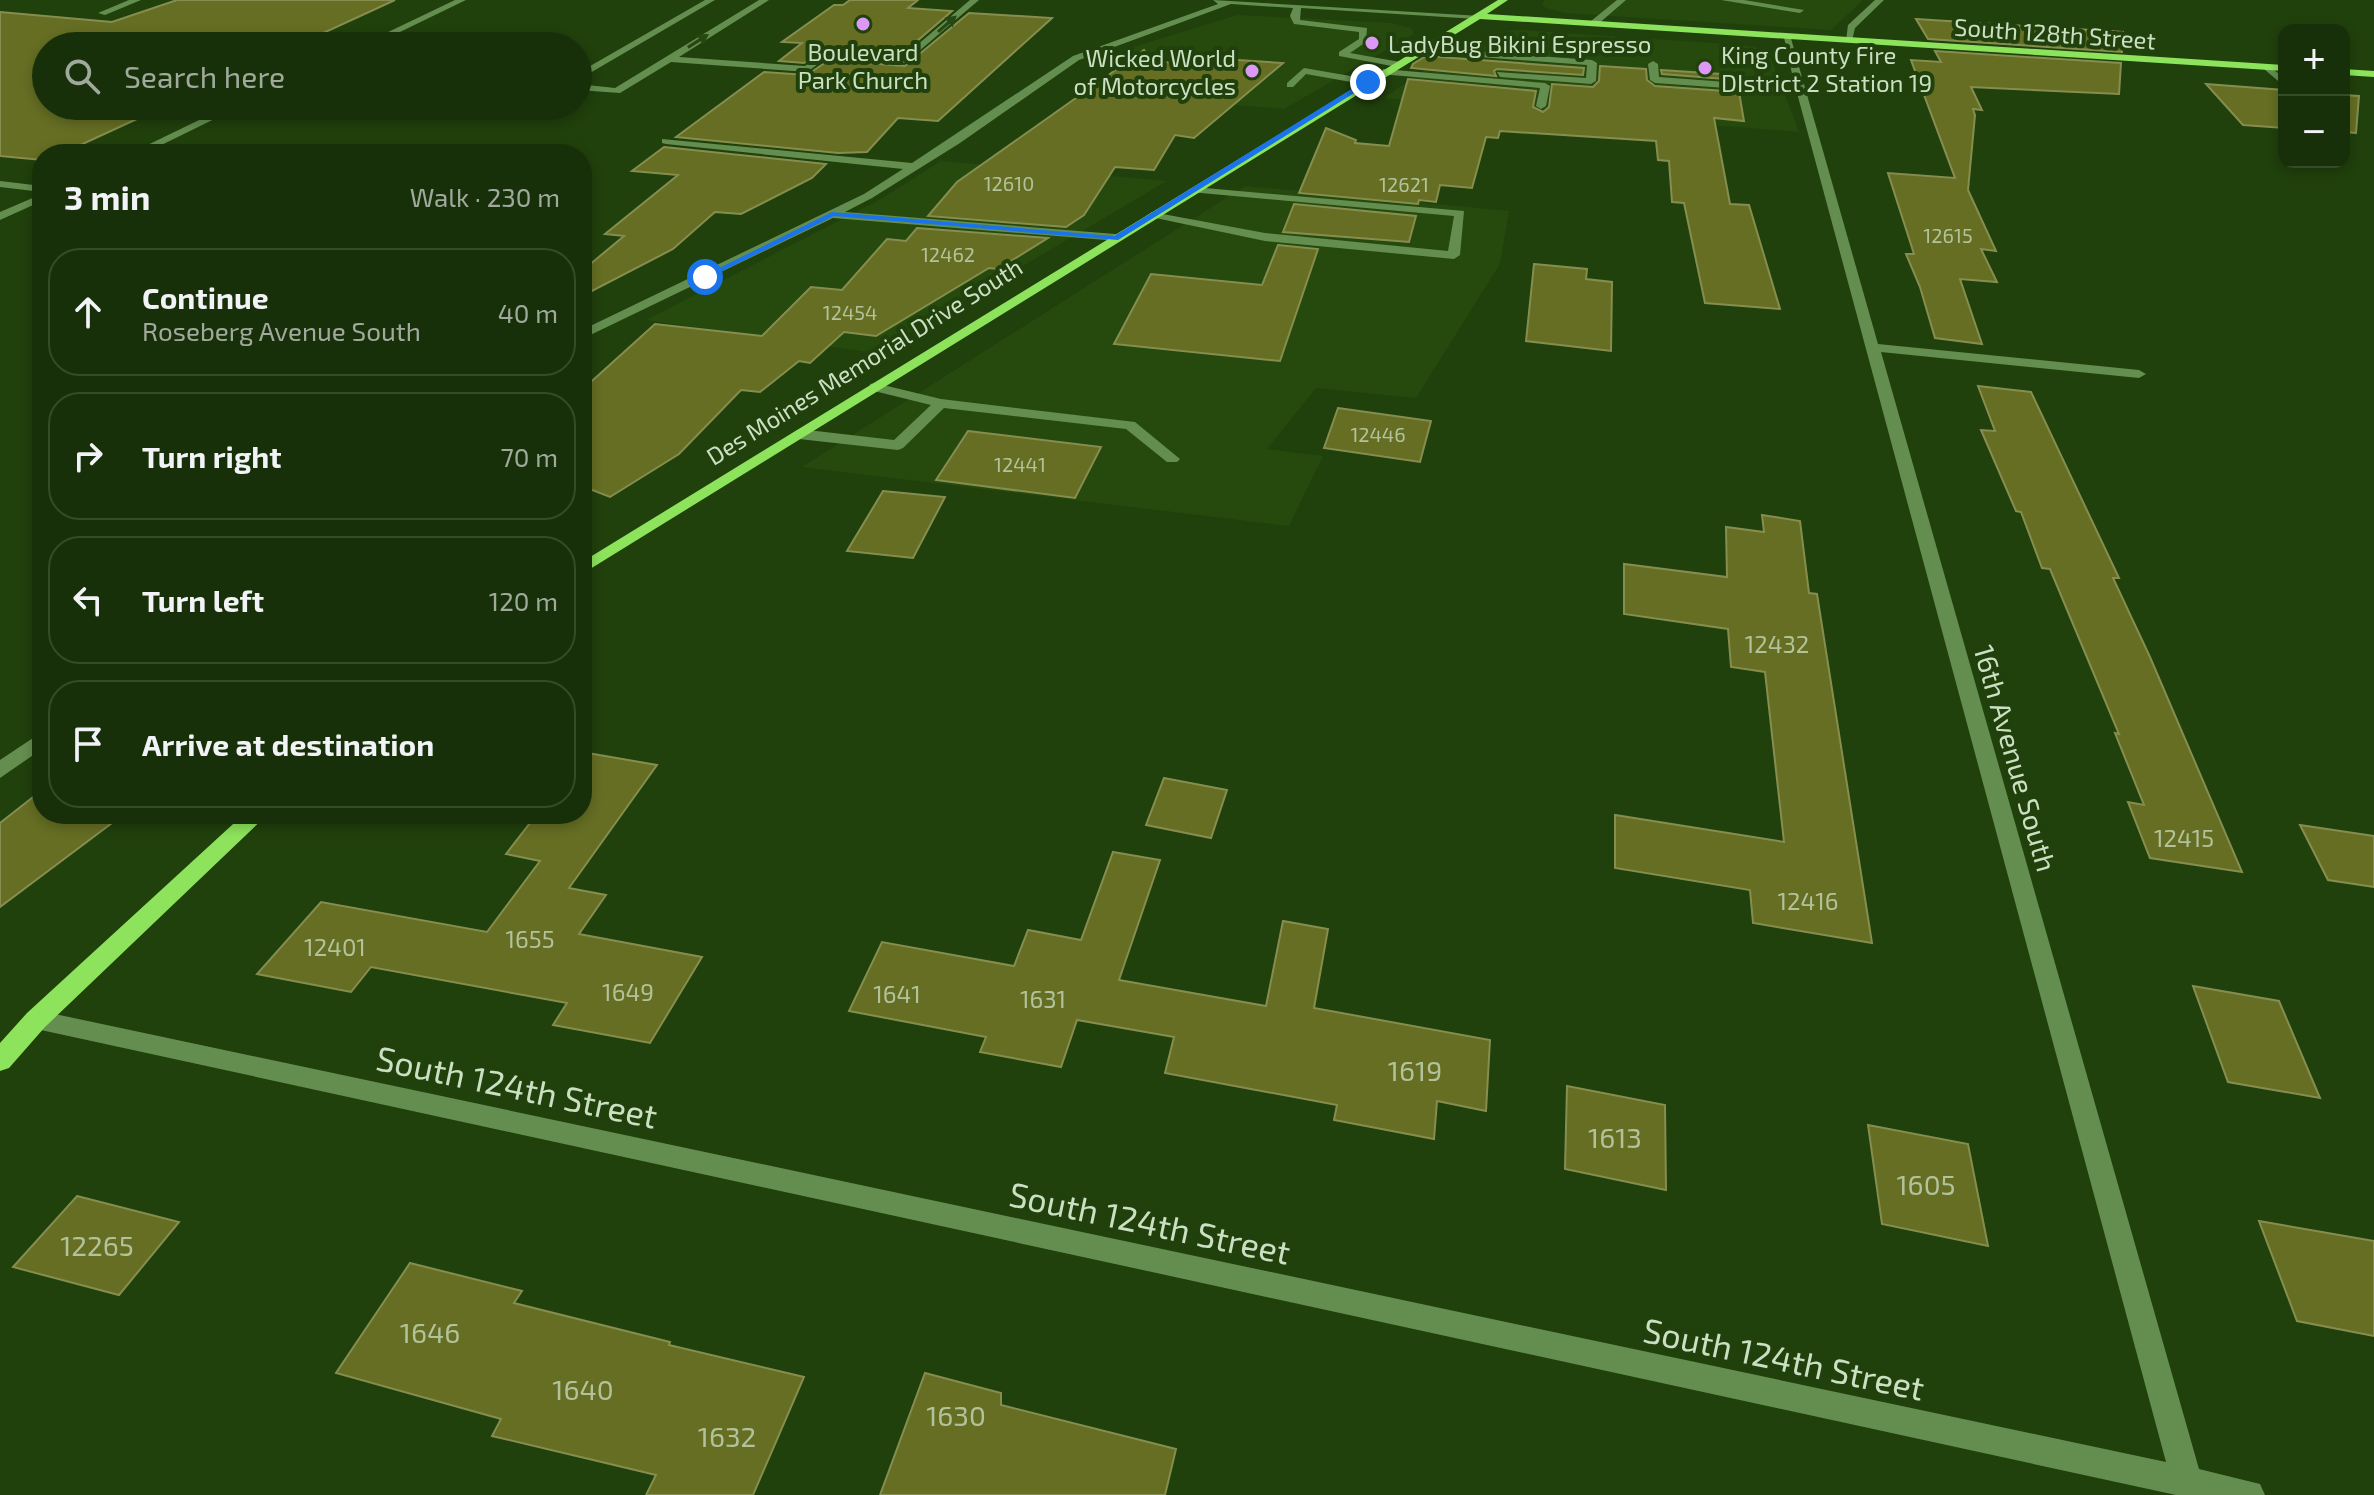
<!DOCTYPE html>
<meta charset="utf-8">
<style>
:root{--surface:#183009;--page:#213812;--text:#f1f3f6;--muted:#9fa99c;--line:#364b2a}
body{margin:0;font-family:"Exo 2",sans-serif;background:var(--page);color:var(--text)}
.controls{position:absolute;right:24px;top:24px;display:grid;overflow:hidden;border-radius:16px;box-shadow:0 4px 12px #0003}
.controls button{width:72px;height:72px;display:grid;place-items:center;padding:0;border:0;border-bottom:2px solid var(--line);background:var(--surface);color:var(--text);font:40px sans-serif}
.stop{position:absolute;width:24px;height:24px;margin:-18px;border:6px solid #1a73e8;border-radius:50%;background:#fff}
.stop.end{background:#1a73e8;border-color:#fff;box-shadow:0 2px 8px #0008}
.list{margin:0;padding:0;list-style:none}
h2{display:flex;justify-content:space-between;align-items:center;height:104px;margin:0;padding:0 32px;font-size:34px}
h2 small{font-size:26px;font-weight:400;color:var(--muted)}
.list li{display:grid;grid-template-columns:52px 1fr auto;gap:24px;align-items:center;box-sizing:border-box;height:128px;margin:0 16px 16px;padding:0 16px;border:2px solid var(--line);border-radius:32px}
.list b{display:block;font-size:30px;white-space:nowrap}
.list p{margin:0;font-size:26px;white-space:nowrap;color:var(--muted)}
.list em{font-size:26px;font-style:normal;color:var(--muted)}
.icon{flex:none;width:44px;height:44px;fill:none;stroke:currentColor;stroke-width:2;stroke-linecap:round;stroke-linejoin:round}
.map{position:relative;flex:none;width:2374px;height:1495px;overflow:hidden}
.search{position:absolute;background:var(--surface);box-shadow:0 4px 12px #0003;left:32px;top:32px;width:560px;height:88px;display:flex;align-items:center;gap:20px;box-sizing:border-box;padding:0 28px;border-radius:44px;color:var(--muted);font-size:30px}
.panel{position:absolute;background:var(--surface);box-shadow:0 4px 12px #0003;left:32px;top:144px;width:560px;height:680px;border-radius:32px}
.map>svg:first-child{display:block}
.built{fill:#264a0e}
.building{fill:#656e23;stroke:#858e4f;stroke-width:2}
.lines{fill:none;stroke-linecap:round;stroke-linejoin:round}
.minor{fill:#648e4f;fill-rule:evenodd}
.major{fill:#8de45c;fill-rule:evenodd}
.oneway{fill:#274813}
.route{fill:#1a73e8}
.poi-dot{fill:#db99f5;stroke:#20400c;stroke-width:3}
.labels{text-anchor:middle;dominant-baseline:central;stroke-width:8;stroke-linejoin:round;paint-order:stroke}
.far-number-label{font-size:20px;fill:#b2c39b}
.far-street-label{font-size:24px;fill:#cbdfc3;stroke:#20400c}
.far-poi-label{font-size:24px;fill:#cbdfc3;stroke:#20400c;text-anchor:start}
.number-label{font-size:24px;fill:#b2c39b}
.street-label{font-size:28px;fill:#cbdfc3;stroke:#20400c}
.near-number-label{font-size:28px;fill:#b2c39b}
.near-street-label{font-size:34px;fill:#cbdfc3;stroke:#20400c}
</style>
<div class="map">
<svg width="2374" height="1495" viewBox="0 0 2374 1495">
<rect width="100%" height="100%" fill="#20400c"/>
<g class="built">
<path d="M1544 0H1863L1831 30 1565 13 1546 8 1542 5Z"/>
<path d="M1237 15 1392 23 1411 28 1414 34 1284 109 1185 101 1213 59 1117 52Z"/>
<path d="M1519 30 1742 45 1759 48 1771 58 1799 132 1384 98 1424 70 1456 59 1495 33Z"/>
<path d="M941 161 1167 181 875 353 646 320 881 199Z"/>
<path d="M1245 186 1509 211 1500 264 1416 398 1316 388 1267 449 1323 456 1289 526 802 467Z"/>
</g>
<g class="building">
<path d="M177 0H395L295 46H46V106H165L61 154H42V160L0 156V12L112 22Z"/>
<path d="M850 0H918L908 8 952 11 902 54 826 48 804 63 779 61 802 43 782 42 834 5H843Z"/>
<path d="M969 13 1052 18 938 121 898 118 867 152 838 153 676 137 764 72 807 75 829 60 905 66Z"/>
<path d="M1916 19 2123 32 2122 52 1928 39Z"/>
<path d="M1144 50 1151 60 1202 67 1208 58 1283 63 1194 138 1175 135 1154 170 1115 167 1084 215 1066 227 928 216 957 182Z"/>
<path d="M1935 51 2121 63 2119 94 1971 87 1982 110 1973 109 1975 115 1968 190 1996 251 1981 249 1997 282 1960 279 1982 344 1935 338 1920 287 1906 254H1914L1888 173 1955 178 1911 60 1941 62Z"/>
<path d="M1426 56 1584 68 1583 75 1497 69 1494 71 1496 76 1411 68 1413 64Z"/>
<path d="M1600 66 1646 69 1647 80 1655 86 1739 92 1744 121 1714 118 1730 204 1749 205 1780 309 1705 303 1684 203 1672 202 1669 161 1658 160 1656 141 1500 131 1498 138 1486 137 1472 188 1440 185 1436 202 1419 200 1418 204 1299 193 1326 128 1356 140 1355 143 1389 146 1408 79 1536 91 1533 107 1543 112 1549 107 1552 84 1593 87 1599 81Z"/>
<path d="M1661 70 1736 75 1737 80 1662 74Z"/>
<path d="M2206 84 2284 90V128L2243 125Z"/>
<path d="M2344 95 2359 96 2356 133 2344 132Z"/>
<path d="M664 147 826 164 812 178 741 214 715 212 673 249 582 296V271L624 236 605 234 678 175 632 171Z"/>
<path d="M1294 204 1416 216 1409 242 1283 232Z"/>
<path d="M917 228 1048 238 998 269 989 268 876 336 844 332 810 363 799 361 760 392 741 390 679 454 610 497 582 486V390L655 324 762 336 811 287 842 290 887 239 906 241Z"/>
<path d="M1278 245 1318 249 1280 361 1114 344 1151 274 1262 285Z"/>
<path d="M1534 264 1587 269 1586 279 1612 282 1611 351 1526 341Z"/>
<path d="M1978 386 2031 392 2119 578H2113L2150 657 2242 872 2150 858 2128 802 2144 805 2115 733 2119 734 2050 569 2042 568 2021 512 2016 511 1981 430 1995 431Z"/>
<path d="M1338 408 1431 421 1420 462 1324 448Z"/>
<path d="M968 431 1101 447 1075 498 936 480Z"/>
<path d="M883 491 945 497 913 558 847 551Z"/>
<path d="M1762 515 1800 521 1809 593 1817 594 1872 943 1753 923 1750 890 1615 868V815L1784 842 1765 672 1731 667 1728 629 1624 614V564L1727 577 1726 527 1764 532Z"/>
<path d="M582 752 657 765 569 888 606 895 579 934 702 957 650 1043 553 1025 567 1003 371 967 351 992 257 974 321 902 487 932 540 861 506 854 537 814H582Z"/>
<path d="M1164 778 1227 790 1211 838 1146 825Z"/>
<path d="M42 790V814H124L0 907V823Z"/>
<path d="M2300 825 2374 836V887L2328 880Z"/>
<path d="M1113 852 1160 860 1119 980 1266 1006 1283 921 1328 929 1314 1008 1490 1040 1486 1111 1437 1101 1434 1139 1334 1120 1337 1105 1165 1073 1174 1037 1077 1020 1061 1067 980 1052 986 1037 849 1011 882 942 1014 966 1028 930 1081 940Z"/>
<path d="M2193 986 2279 1001 2320 1098 2228 1082Z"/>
<path d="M1567 1086 1665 1105 1666 1190 1565 1169Z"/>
<path d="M1868 1125 1968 1144 1988 1246 1882 1224Z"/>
<path d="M77 1196 179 1222 119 1295 13 1267Z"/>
<path d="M2259 1221 2374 1241V1336L2297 1321Z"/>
<path d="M410 1263 522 1291 514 1303 670 1342 669 1345 804 1377 753 1495H646L656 1475 492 1436 501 1419 336 1373Z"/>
<path d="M925 1373 1001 1393V1405L1176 1449 1165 1495H880Z"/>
</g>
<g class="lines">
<g class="minor">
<path d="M129 0H141L105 15 98 13Z"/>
<path d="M455 0H466L371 46H359Z"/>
<path d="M705 0H715L578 80V73Z"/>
<path d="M759 0H769L679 57 805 66 826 51 903 57 970 0H979L905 63 828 57 807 72 671 62 620 93 578 90V84L615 88Z"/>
<path d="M1213 0 1481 16 1477 19 1301 8 1300 20 1367 28 1366 42 1350 53 1400 62 1397 67 1339 56V52L1359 39V32L1294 24 1290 16 1293 8 1231 4 1079 60 960 143 872 198 845 212 1115 234 1119 235V241L833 218 582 339V330L864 194 903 169 666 144 662 143V139L912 163 1073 56 1218 4Z"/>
<path d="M1617 0H1626L1597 25H1591V21Z"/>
<path d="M1721 0H1744L1804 10 1800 13Z"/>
<path d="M1875 0H1884L1855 28 1852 41H1846L1848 25Z"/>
<path d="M1783 33 1790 35 1878 344 2139 370 2146 374 2139 378 1881 352 2199 1469 2260 1484 2265 1495H2176L27 1027 24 1020 27 1013 36 1010 2166 1462 1797 93 1655 83 1650 80 1648 64 1653 61 1658 64 1659 77 1795 87Z"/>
<path d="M1418 47 1592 60 1597 63 1596 81 1591 84 1500 77 1497 72 1586 78 1587 65 1415 52Z"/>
<path d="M2267 64 2284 78V86L2264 69Z"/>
<path d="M1304 68 1368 79 1373 82 1368 85 1306 74 1293 87H1287V83Z"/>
<path d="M1383 69 1545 83 1550 86 1546 106 1541 109 1536 106 1540 88 1380 74Z"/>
<path d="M228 106H241L143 154H129Z"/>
<path d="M0 181 42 186V192L0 187Z"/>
<path d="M1194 187 1464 211 1460 255 1454 259 1265 241 1146 216 1152 212 1265 233 1448 251 1454 216 1190 192 1188 190Z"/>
<path d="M42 194V201L0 220V212Z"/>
<path d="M875 383 941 399 1135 422 1180 459 1177 462H1167L1126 429 944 408 903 448 898 450 799 439 791 434 799 429 894 440 931 405 870 390V384Z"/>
<path d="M42 732V749L0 778V760Z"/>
</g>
<g class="major">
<path d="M1498 0H1508L1487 14 2284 65V71L1480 19 582 574V562Z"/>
<path d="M2344 69 2374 71V77L2344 75Z"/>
<path d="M244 814H268L45 1027 9 1068 0 1071V1043L27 1013Z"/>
</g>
</g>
<defs><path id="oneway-solid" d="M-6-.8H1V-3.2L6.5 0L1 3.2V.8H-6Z" transform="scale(2)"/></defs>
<g class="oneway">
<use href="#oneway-solid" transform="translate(947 24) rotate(-41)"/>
<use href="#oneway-solid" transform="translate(698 41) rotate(-32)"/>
</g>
<path class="route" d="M1366 80 1372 82 1118 240 834 216 708 278 701 277 832 212 1114 236Z"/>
<g class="poi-dot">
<circle cx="863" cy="24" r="8"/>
<circle cx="1372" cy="43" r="8"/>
<circle cx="1705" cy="68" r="8"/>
<circle cx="1252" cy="71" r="8"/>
</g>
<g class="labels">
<g class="far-number-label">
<text x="1009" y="183">12610</text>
<text x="1404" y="184">12621</text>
<text x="1948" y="235">12615</text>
<text x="948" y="254">12462</text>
<text x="850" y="312">12454</text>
<text x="1378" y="434">12446</text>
<text x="1020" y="464">12441</text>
</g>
<g class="far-street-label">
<text transform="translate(2055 33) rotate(4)">South 128th Street</text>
<text transform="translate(864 361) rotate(-32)">Des Moines Memorial Drive South</text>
</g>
<g class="far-poi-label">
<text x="1388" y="43">LadyBug Bikini Espresso</text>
<text x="863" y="51" text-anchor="middle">Boulevard<tspan x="863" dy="28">Park Church</tspan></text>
<text x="1721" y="54">King County Fire<tspan x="1721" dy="28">DIstrict 2 Station 19</tspan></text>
<text x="1236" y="57" text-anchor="end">Wicked World<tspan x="1236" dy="28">of Motorcycles</tspan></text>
</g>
<g class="number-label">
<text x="1777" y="643">12432</text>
<text x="2184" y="837">12415</text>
<text x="1808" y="900">12416</text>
<text x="530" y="938">1655</text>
<text x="335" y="946">12401</text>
<text x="628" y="991">1649</text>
<text x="897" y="993">1641</text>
<text x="1043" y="998">1631</text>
</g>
<g class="street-label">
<text transform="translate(2016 758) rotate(74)">16th Avenue South</text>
</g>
<g class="near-number-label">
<text x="1415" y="1070">1619</text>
<text x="1615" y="1137">1613</text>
<text x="1926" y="1184">1605</text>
<text x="97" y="1245">12265</text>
<text x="430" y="1332">1646</text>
<text x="583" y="1389">1640</text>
<text x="956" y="1415">1630</text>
<text x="727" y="1436">1632</text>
</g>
<g class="near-street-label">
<text transform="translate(517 1086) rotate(12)">South 124th Street</text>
<text transform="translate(1150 1222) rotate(12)">South 124th Street</text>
<text transform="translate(1784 1358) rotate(12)">South 124th Street</text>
</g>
</g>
</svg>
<div class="controls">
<button>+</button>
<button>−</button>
</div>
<div class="stop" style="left:705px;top:277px"></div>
<div class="stop end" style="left:1368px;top:82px"></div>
<div class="search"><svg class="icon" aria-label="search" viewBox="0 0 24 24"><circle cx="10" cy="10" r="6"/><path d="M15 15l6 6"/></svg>Search here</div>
<section class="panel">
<h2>3 min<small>Walk · 230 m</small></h2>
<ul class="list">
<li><svg class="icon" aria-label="ahead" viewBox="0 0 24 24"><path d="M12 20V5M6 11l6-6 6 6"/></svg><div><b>Continue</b><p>Roseberg Avenue South</p></div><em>40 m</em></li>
<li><svg class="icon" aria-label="right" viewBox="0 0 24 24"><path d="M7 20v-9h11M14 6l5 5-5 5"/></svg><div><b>Turn right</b></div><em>70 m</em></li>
<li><svg class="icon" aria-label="left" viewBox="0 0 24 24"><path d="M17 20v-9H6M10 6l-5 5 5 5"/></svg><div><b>Turn left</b></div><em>120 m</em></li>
<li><svg class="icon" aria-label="arrive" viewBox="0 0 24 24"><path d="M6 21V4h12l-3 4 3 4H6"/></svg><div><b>Arrive at destination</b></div></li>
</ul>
</section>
</div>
